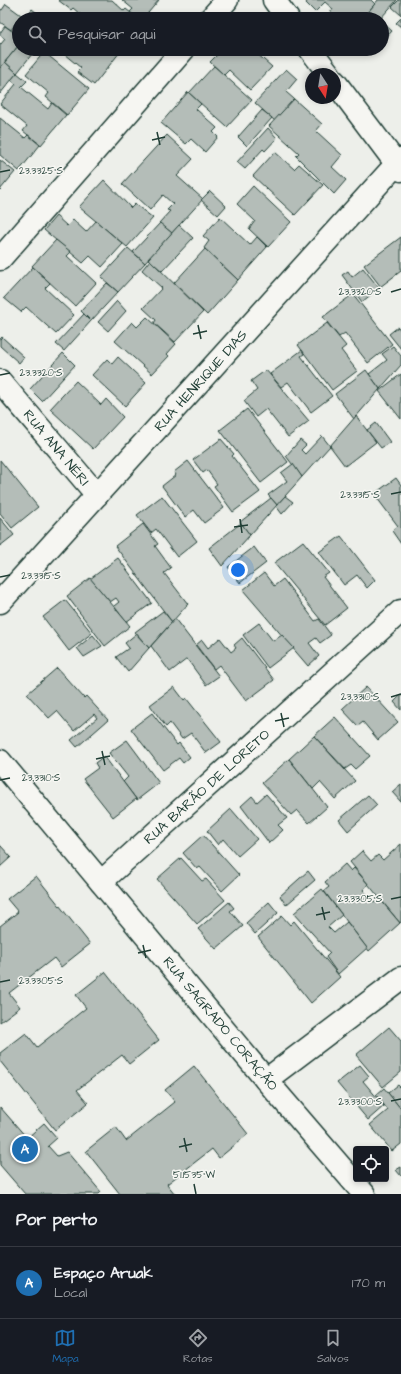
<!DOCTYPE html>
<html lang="pt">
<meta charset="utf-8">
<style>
:root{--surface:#171b24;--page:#242831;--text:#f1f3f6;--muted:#9ea1a6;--line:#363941;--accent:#1f6fb2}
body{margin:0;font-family:"Architects Daughter",sans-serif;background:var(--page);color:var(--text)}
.controls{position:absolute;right:12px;bottom:12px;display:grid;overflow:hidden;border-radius:4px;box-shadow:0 2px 6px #0003}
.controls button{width:36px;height:36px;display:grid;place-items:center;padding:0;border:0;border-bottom:1px solid var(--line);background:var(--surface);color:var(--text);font:20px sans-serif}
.compass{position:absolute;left:305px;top:68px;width:36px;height:36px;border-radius:50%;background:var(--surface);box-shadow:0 2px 6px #0003;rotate:168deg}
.you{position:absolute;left:238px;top:570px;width:14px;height:14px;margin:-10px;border:3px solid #fff;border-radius:50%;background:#1a73e8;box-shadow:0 0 0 6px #1a73e833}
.badge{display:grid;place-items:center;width:26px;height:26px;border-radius:50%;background:var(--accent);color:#fff;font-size:13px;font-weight:700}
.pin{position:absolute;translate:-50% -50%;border:2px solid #fff;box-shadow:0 1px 4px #0006}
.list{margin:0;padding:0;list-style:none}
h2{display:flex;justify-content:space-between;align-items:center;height:52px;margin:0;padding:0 16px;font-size:17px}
h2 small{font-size:13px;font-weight:400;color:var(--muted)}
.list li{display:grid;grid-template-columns:26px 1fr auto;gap:12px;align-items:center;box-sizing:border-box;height:72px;padding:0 16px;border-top:1px solid var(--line)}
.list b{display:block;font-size:15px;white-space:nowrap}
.list p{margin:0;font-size:13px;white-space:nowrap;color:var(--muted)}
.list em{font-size:13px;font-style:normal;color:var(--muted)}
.icon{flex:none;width:22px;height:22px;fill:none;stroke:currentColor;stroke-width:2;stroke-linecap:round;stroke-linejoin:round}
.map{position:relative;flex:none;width:401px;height:1194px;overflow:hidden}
.search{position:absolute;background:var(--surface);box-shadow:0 2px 6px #0003;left:12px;right:12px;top:12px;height:44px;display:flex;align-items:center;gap:10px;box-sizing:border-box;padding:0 14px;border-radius:22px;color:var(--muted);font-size:15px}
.sheet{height:124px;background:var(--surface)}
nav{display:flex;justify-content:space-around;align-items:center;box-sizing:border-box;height:56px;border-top:1px solid var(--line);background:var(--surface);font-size:11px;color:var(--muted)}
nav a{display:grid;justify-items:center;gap:2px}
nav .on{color:var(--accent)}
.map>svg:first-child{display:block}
.building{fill:#b4bdb8;stroke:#1f3d34}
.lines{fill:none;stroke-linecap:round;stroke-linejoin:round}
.street-casing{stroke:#1f3d34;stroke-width:25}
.street{stroke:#f6f6f2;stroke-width:22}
.ticks{fill:none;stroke:#1f3d34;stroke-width:1.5}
.labels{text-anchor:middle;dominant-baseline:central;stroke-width:3;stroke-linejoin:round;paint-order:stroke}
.street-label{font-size:14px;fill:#1f3d34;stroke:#f6f6f2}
.ticks-label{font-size:10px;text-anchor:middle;fill:#1f3d34;stroke:#f6f6f2;stroke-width:3;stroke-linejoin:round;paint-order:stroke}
</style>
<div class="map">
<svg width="401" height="1194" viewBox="0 0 401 1194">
<rect width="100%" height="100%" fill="#edefea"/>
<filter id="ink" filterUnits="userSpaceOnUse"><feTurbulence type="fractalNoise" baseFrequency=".025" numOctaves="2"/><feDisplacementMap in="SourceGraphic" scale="8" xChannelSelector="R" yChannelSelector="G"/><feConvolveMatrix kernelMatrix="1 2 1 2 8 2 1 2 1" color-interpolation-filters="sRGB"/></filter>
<g filter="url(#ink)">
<g class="building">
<path d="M58 0H112L124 11 126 9 138 19H81L78 16 80 14 73 8 71 10Z"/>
<path d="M122 0H159L143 19H138L130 12 133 9Z"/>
<path d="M308 0H371L375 4 361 19H334L329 14 333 9 325 2 315 12 306 3Z"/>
<path d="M378 0H397L380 19H378L369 11Z"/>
<path d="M399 0H401V15L392 7Z"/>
<path d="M6 4 21 15 11 30 0 22V9L2 10Z"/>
<path d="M32 9 42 17 40 19H24Z"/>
<path d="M369 11 378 19H361Z"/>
<path d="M401 18V27L396 23Z"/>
<path d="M382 22 392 31 382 42Z"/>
<path d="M19 25V36L13 32Z"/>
<path d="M5 26 19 36V45L0 68V43L1 44 5 39 0 35V33Z"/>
<path d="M19 45V49H36L17 73 5 62Z"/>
<path d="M58 49H96L98 50 99 49H117L120 52 94 85 77 72 81 68Z"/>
<path d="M223 49H258L255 52 272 67 250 90 229 70 224 75 210 62Z"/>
<path d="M365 49H375L371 54Z"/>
<path d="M44 52 89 89 67 115 46 97 49 93 26 74Z"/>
<path d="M5 62 17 73 0 94V68Z"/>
<path d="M214 66 252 100 227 127 189 93Z"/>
<path d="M286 69 297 79 286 92 294 99 275 121 255 103Z"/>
<path d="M17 73 27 81 21 87 48 109 52 103 66 115 41 145 23 131 27 126 0 104 16 84 11 80Z"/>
<path d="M188 92 201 104 196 109 217 128 213 132 218 137 205 152 191 139 186 144 161 123Z"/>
<path d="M294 99 322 124 316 131 342 155 332 167 346 180 334 194 296 156 299 153 269 126Z"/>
<path d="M262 110 272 118 247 146 238 137Z"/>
<path d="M0 118 25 138 28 135 40 145 19 171 0 155Z"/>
<path d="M268 128 277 138 265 151 263 149 245 169 237 162Z"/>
<path d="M167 135 193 159 177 176 203 199 172 233 159 223 170 211 167 210 173 204 163 195 150 210 122 184Z"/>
<path d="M275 152 294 169 299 164 323 185 295 215 253 176Z"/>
<path d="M0 160 15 172 0 190Z"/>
<path d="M104 180 131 208 135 204 153 218 127 247 79 207Z"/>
<path d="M253 186 291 222 268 247 249 229 255 221 237 204Z"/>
<path d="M210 191 226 206 218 215 201 200Z"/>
<path d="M56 216 67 226 73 220 86 232 96 221 123 244 102 267 90 256 83 263 44 230Z"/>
<path d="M220 217 250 245 257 237 267 247 238 280 204 248 209 241 203 236Z"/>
<path d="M160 223 172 233 145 263 133 252Z"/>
<path d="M179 225 193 238 162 271 148 259Z"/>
<path d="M401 237V271L380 287V288L381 287 364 265Z"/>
<path d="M56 240 71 252 67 256 96 283 75 306 32 266Z"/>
<path d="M128 248 145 263 118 292 101 277Z"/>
<path d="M205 249 238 280 207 315 174 283Z"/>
<path d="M150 260 203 312 175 342 154 323 156 320 143 308 162 288 142 270Z"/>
<path d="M33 267 50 283 45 288 74 315 56 334 26 307 21 312 4 298Z"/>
<path d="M363 268 379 288 362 302 342 275 348 271 352 277Z"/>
<path d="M107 283 118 292 91 321 81 311Z"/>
<path d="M353 294 392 344 368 363 345 333 339 337 323 317Z"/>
<path d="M117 301 126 311 108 331 98 322Z"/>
<path d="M84 314 91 321 64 351 56 344Z"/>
<path d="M147 317 176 344 167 354 169 356 152 374 115 341 132 322 137 327Z"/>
<path d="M327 323 346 346 341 350 357 371 332 390 298 345Z"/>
<path d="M398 327 401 331V349L389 334Z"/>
<path d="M2 337 24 357 19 363 0 346V339Z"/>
<path d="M393 346 401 356V365L380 389 369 374 387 360 382 354Z"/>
<path d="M302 350 304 354 301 356 332 396 311 412 288 382 281 387 270 374Z"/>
<path d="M63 353 75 365 42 401 30 389Z"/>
<path d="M118 357 146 383 125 406 92 375 107 359 112 364Z"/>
<path d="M266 370 309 421 288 437 266 409 256 417 244 401 257 390 251 381Z"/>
<path d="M366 370 380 389 354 419 335 394Z"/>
<path d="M401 374V419L379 391Z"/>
<path d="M76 381 101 405 106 399 123 417 93 449 50 409Z"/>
<path d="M247 409 288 462 261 483 220 430Z"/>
<path d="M356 416 376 442 345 466 330 446Z"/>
<path d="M376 423 390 442 381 448 367 430Z"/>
<path d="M322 436 330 446 302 477 286 456 300 440 306 445 301 450 305 454Z"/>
<path d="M221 439 234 454 232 456 260 492 233 512 214 486 217 484 207 470 203 473 193 460Z"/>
<path d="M0 460 38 507 12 528 0 513Z"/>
<path d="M188 461 224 508 204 523 194 510 185 517 162 486 176 475 174 472Z"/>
<path d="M293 464 302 477 277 505 268 495 287 481 281 473Z"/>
<path d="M396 478 401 485V544L392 531 398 526 374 494Z"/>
<path d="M162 496 197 541 177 557 156 529 151 533 137 515Z"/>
<path d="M285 496 293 502 282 514 276 506Z"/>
<path d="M271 498 277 505 250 535 240 522Z"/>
<path d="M0 518 14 535 0 546Z"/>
<path d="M241 523 250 535 222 566 209 548Z"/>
<path d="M143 524 158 544 155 546 171 568 164 573 188 604 172 622 115 546Z"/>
<path d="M341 536 375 580 367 588 357 575 344 585 319 552Z"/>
<path d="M303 541 329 573 323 577 347 608 325 625 274 563Z"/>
<path d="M254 547 266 563 240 583 228 567Z"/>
<path d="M118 558 152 603 126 622 114 606 119 602 116 598 110 602 90 579Z"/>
<path d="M264 573 274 586 283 579 315 621 319 619 331 635 320 643 316 638 309 643 319 656 308 666 243 590Z"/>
<path d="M90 578 130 626 105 646 67 596Z"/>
<path d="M65 600 92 633 69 651 43 617Z"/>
<path d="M163 611 172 622 149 648 135 632Z"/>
<path d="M175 619 219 676 206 685 187 659 170 672 151 646Z"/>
<path d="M259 623 273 641 282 635 294 648 268 668 243 635Z"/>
<path d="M136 634 149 648 128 672 116 657 129 648 125 643Z"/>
<path d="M93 635 102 646 84 657 77 648Z"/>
<path d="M220 638 231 652 236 648 234 645 242 638 274 680 246 701 219 665 214 669 196 645 202 640 208 648Z"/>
<path d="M57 668 84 698 86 696 108 720 77 747 71 740 97 718 94 714 74 731 57 711 49 718 27 694Z"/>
<path d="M174 687 184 700 186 698 221 742 206 753 191 733 182 739 170 723 166 727 150 705Z"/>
<path d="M366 687 398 722 378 740 363 722 358 726 342 709Z"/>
<path d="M401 695V710L394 702Z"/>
<path d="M152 713 177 745 179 743 190 757 183 763 179 758 163 770 131 729Z"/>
<path d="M335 717 370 756 355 769 351 765 345 769 314 736Z"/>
<path d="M314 736 355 781 335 799 320 782 313 789 289 759Z"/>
<path d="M127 740 159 783 137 800 123 782 128 777 109 753Z"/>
<path d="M104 756 136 799 113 817 83 779 98 768 95 763Z"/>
<path d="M289 759 327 807 309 823 297 810 291 815 262 783Z"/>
<path d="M401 784V802L392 792Z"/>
<path d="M266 794 287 818 278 825 283 830 269 843 241 806 252 796 257 802Z"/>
<path d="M368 795 377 805 348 831 339 820Z"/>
<path d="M231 809 257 839 238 856 223 839 218 845 207 831Z"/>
<path d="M203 835 239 875 222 891 200 867 197 869 183 853Z"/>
<path d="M401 844V922L400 923 350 862 362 851 371 861 378 855 383 860Z"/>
<path d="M0 845 11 857 0 867Z"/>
<path d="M181 858 202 881 206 879 225 900 197 924 157 879Z"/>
<path d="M345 864 351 871 354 868 368 884 363 890 374 902 379 898 400 923 369 951 324 891 329 887 325 882Z"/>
<path d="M308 871 315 880 286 905 280 896Z"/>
<path d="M36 876 90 944 61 967 54 958 9 993 20 1007 0 1022V926L18 912 7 899Z"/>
<path d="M322 889 342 915 328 927 334 933 347 922 367 948 338 974 326 957 330 953 294 913Z"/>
<path d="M229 902 234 908 230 911 243 926 216 949 198 929Z"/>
<path d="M269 902 278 913 255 934 246 923Z"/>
<path d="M282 916 290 925 294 921 340 977 311 1003 258 937Z"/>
<path d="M105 972 159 1040 129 1064 122 1055 77 1090 88 1103 55 1130 0 1061V1053L26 1033 37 1047 86 1008 76 995Z"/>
<path d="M389 1027 401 1041V1072L383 1087 356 1055Z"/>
<path d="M360 1065 369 1076 363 1081 384 1106 368 1120 337 1083Z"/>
<path d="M194 1066 248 1134 219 1158 212 1149 167 1184 175 1194H120L86 1151 116 1127 126 1141 175 1102 165 1090Z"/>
<path d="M398 1085 401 1088V1109L388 1093Z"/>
<path d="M384 1088 401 1109V1144L392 1151 370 1125 388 1110 376 1095Z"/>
<path d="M0 1107 27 1138 44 1123 57 1138 48 1146 57 1156 67 1152 101 1192 99 1194H25L0 1165Z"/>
<path d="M401 1167V1176L396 1170Z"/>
</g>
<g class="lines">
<defs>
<g id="street">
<path d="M274 0 288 19"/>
<path d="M210 19 227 0"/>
<path d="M310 49 329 74"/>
<path d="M335 82 401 170"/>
<path d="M0 259 184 49"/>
<path d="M0 381 97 495"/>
<path d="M0 602 401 159"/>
<path d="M0 761 266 1080 364 1194"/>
<path d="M101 882 401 611"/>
<path d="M266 1080 401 978"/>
</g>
</defs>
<use href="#street" class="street-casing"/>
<use href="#street" class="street"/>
</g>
</g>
<path class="ticks" d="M157 132 160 145M152 140 165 137M0 172 10 170M391 292 401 289M198 325 201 339M193 334 207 331M0 375 10 373M391 494 401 492M240 519 242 533M234 527 248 525M0 577 10 575M391 697 401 694M281 713 284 727M275 721 289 718M102 751 105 765M96 759 110 756M0 780 10 778M391 899 401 897M322 907 325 920M316 915 330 912M143 945 146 958M138 953 151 950M0 982 10 980M391 1101 401 1099M184 1138 187 1152M179 1147 192 1144M194 1184 196 1194"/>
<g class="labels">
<g class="street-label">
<text transform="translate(201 381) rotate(-48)">RUA HENRIQUE DIAS</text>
<text transform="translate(56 448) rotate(50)">RUA ANA NÉRI</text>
<text transform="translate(207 787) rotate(-42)">RUA BARÃO DE LORETO</text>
<text transform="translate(220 1024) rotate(50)">RUA SAGRADO CORAÇÃO</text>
</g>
</g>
<g class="ticks-label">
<text x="41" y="174">23.3325°S</text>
<text x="360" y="295">23.3320°S</text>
<text x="41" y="376">23.3320°S</text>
<text x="360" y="498">23.3315°S</text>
<text x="41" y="579">23.3315°S</text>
<text x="360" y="700">23.3310°S</text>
<text x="41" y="781">23.3310°S</text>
<text x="360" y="902">23.3305°S</text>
<text x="41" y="984">23.3305°S</text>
<text x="360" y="1105">23.3300°S</text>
<text x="194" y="1178">51.1535°W</text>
</g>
</svg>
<div class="controls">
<button><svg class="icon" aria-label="locate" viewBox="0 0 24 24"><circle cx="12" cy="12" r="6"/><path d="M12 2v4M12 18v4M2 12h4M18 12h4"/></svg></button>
</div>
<svg class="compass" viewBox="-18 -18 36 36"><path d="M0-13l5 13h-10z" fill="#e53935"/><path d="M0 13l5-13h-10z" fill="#9ea1a6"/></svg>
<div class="you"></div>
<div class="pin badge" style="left:25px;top:1149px">A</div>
<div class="search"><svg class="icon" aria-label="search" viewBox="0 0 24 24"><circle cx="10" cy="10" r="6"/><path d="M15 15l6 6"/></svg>Pesquisar aqui</div>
</div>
<section class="sheet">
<h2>Por perto<small></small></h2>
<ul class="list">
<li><span class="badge">A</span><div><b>Espaço Aruak</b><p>Local</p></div><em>170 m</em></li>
</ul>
</section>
<nav>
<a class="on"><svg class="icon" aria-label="map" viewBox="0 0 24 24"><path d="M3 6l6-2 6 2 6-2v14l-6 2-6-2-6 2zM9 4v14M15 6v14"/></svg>Mapa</a>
<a><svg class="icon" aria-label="directions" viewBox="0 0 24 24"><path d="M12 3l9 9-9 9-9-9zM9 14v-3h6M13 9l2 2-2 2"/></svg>Rotas</a>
<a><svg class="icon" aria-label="saved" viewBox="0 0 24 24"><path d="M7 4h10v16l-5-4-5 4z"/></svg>Salvos</a>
</nav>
